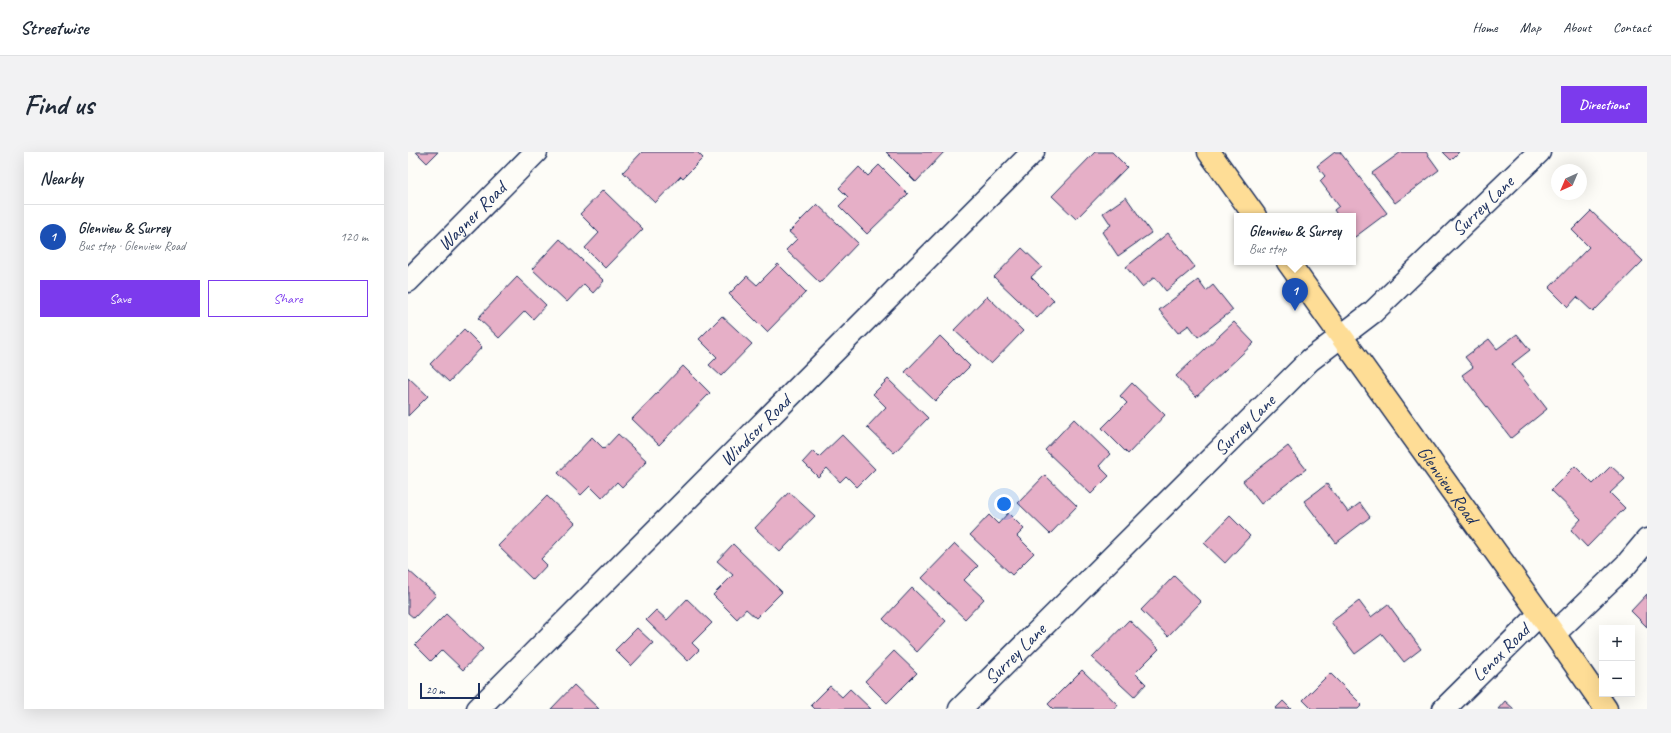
<!DOCTYPE html>
<meta charset="utf-8">
<style>
:root{--surface:#fff;--page:#f2f2f3;--text:#1f2937;--muted:#747a83;--line:#e0e1e3;--accent:#7c3aed}
body{margin:0;font-family:Caveat,sans-serif;background:var(--page);color:var(--text)}
.controls{position:absolute;right:12px;bottom:12px;display:grid;overflow:hidden;border-radius:0px;box-shadow:0 4px 16px #0002}
.controls button{width:36px;height:36px;display:grid;place-items:center;padding:0;border:0;border-bottom:1px solid var(--line);background:var(--surface);color:var(--text);font:20px sans-serif}
.compass{position:absolute;left:1143px;top:12px;width:36px;height:36px;border-radius:50%;background:var(--surface);box-shadow:0 4px 16px #0002;rotate:224deg}
.scale{position:absolute;left:12px;bottom:10px;width:60px;box-sizing:border-box;padding-left:4px;border:2px solid #1b2f5e;border-top:0;font-size:11px;line-height:14px;white-space:nowrap;color:#1b2f5e;-webkit-text-stroke:3px #fdfcf7;paint-order:stroke}
.you{position:absolute;left:596px;top:352px;width:14px;height:14px;margin:-10px;border:3px solid #fff;border-radius:50%;background:#1a73e8;box-shadow:0 0 0 6px #1a73e833}
.badge{display:grid;place-items:center;width:26px;height:26px;border-radius:50%;background:var(--accent);color:#fff;font-size:13px;font-weight:700}
.pin{position:absolute;translate:-50% -33px;filter:drop-shadow(0 1px 2px #0008)}
.pin::after{content:'';position:absolute;top:21px;width:14px;height:12px;background:inherit;clip-path:polygon(0 0,100% 0,50% 100%)}
.popup{position:absolute;left:826px;top:61px;width:122px;height:52px;box-sizing:border-box;display:grid;place-content:center;border-radius:0px;background:var(--surface);filter:drop-shadow(0 1px 3px #0005);font-size:13px;white-space:nowrap;color:var(--muted)}
.popup b{font-size:15px;color:var(--text)}
.popup::after{content:'';position:absolute;left:50%;top:100%;margin-left:-8px;border:8px solid transparent;border-top-color:var(--surface)}
.list{margin:0;padding:0;list-style:none}
h2{display:flex;justify-content:space-between;align-items:center;height:52px;margin:0;padding:0 16px;font-size:17px}
h2 small{font-size:13px;font-weight:400;color:var(--muted)}
.list li{display:grid;grid-template-columns:26px 1fr auto;gap:12px;align-items:center;box-sizing:border-box;height:64px;padding:0 16px;border-top:1px solid var(--line)}
.list b{display:block;font-size:15px;white-space:nowrap}
.list p{margin:0;font-size:13px;white-space:nowrap;color:var(--muted)}
.list em{font-size:13px;font-style:normal;color:var(--muted)}
.actions{display:flex;gap:8px;padding:12px 16px}
.actions a{flex:1;padding:9px 0;border:1px solid var(--accent);border-radius:0px;text-align:center;font-size:14px;color:var(--accent)}
.actions .main{background:var(--accent);color:#fff}
.map{position:relative;flex:none;width:1239px;height:557px;overflow:hidden;border-radius:0px}
header{display:flex;align-items:center;gap:24px;box-sizing:border-box;height:56px;padding:0 20px;background:var(--surface);border-bottom:1px solid var(--line)}
header strong{font-size:19px}
nav{display:flex;gap:22px;margin-inline-start:auto;font-size:14px}
.intro{display:flex;align-items:center;justify-content:space-between;box-sizing:border-box;height:96px;padding:0 24px}
h1{margin:0;font-size:28px}
.button{padding:10px 18px;border-radius:0px;background:var(--accent);color:#fff;font-size:14px;font-weight:700}
main{display:flex;gap:24px;padding:0 24px}
aside{flex:1;background:var(--surface);border-radius:0px;box-shadow:0 4px 16px #0002}
.map>svg:first-child{display:block}
.building{fill:#e6afc7;stroke:#1b2f5e}
.lines{fill:none;stroke-linecap:round;stroke-linejoin:round}
.minor-casing{stroke:#1b2f5e;stroke-width:25}
.major-casing{stroke:#1b2f5e;stroke-width:25}
.minor{stroke:#fdfcf7;stroke-width:22}
.major{stroke:#fedd96;stroke-width:22}
.labels{text-anchor:middle;dominant-baseline:central;stroke-width:4;stroke-linejoin:round;paint-order:stroke}
.street-label{font-size:19px;fill:#1b2f5e;stroke:#fdfcf7}
</style>
<header>
<strong>Streetwise</strong>
<nav><a>Home</a><a>Map</a><a>About</a><a>Contact</a></nav>
</header>
<div class="intro"><h1>Find us</h1><a class="button">Directions</a></div>
<main>
<aside>
<h2>Nearby<small></small></h2>
<ul class="list">
<li><span class="badge" style="background:#1a4fb4">1</span><div><b>Glenview &amp; Surrey</b><p>Bus stop · Glenview Road</p></div><em>120 m</em></li>
</ul>
<div class="actions"><a class="main">Save</a><a>Share</a></div>
</aside>
<div class="map">
<svg width="1239" height="557" viewBox="0 0 1239 557">
<rect width="100%" height="100%" fill="#fdfcf7"/>
<filter id="ink" filterUnits="userSpaceOnUse"><feTurbulence type="fractalNoise" baseFrequency=".025" numOctaves="2"/><feDisplacementMap in="SourceGraphic" scale="8" xChannelSelector="R" yChannelSelector="G"/><feConvolveMatrix kernelMatrix="1 2 1 2 8 2 1 2 1" color-interpolation-filters="sRGB"/></filter>
<g filter="url(#ink)">
<g class="building">
<path d="M8 0H30L19 11Z"/>
<path d="M234 0H289L295 6 275 26 273 24 247 51 215 20Z"/>
<path d="M478 0H536L508 30Z"/>
<path d="M687 0H704L719 15 668 67 644 44Z"/>
<path d="M927 0H932L979 61 947 85 945 83V64H930L926 58 931 54 912 29 917 24 909 14Z"/>
<path d="M993 0H1018L1031 18 987 51 964 21Z"/>
<path d="M1035 0H1051L1043 8Z"/>
<path d="M471 13 500 42 459 82 431 54 440 45 431 36 451 15 460 24Z"/>
<path d="M195 38 235 77 197 116 177 96 191 81 172 62Z"/>
<path d="M718 45 743 81 710 104 694 80 703 73 695 61Z"/>
<path d="M409 52 450 91 412 131 378 98 389 87 381 80Z"/>
<path d="M1183 59 1235 109 1185 160 1169 145 1160 155 1141 136 1181 95 1164 78Z"/>
<path d="M760 81 787 115 758 139 747 125 734 135 718 115Z"/>
<path d="M152 87 196 129 185 141 176 132 159 150 124 117Z"/>
<path d="M614 96 634 115 623 125 646 148 629 166 586 125Z"/>
<path d="M370 112 398 140 359 180 321 142 339 124 349 133Z"/>
<path d="M109 125 138 153 125 167 117 159 91 186 70 166Z"/>
<path d="M790 128 798 139 805 133 825 158 790 185 781 173 770 181 751 158Z"/>
<path d="M579 144 615 179 583 212 546 178Z"/>
<path d="M314 164 344 192 313 224 301 213 309 205 291 187Z"/>
<path d="M826 170 846 191 788 245 768 224Z"/>
<path d="M56 177 74 195 41 230 22 212Z"/>
<path d="M1109 182 1122 198 1104 212 1139 257 1103 286 1054 223 1065 215 1057 205 1081 187 1089 197Z"/>
<path d="M532 184 562 214 527 249 497 220Z"/>
<path d="M275 214 302 241 251 293 224 267Z"/>
<path d="M0 225 20 244 0 264Z"/>
<path d="M480 227 520 266 486 301 459 275 478 255 465 242Z"/>
<path d="M724 231 757 263 720 302 694 276 719 251 712 244Z"/>
<path d="M666 267 702 302 691 314 701 324 683 342 637 298Z"/>
<path d="M210 282 239 309 214 335 209 330 194 346 182 334 173 343 150 321 184 285 196 297Z"/>
<path d="M434 283 467 317 449 335 438 324 432 330 419 316 410 325 395 310 405 299 411 305Z"/>
<path d="M880 294 898 317 853 352 835 329Z"/>
<path d="M1167 314 1185 332 1203 314 1217 327 1202 341 1217 356 1179 395 1163 378 1173 367 1143 338Z"/>
<path d="M637 323 669 354 642 382 610 351Z"/>
<path d="M919 332 940 360 952 351 962 365 928 391 896 349Z"/>
<path d="M381 340 407 364 372 400 347 376Z"/>
<path d="M139 344 167 371 133 407 139 413 125 428 90 394Z"/>
<path d="M600 361 616 377 609 384 626 401 604 423 562 383 581 363 590 372Z"/>
<path d="M822 364 842 384 817 411 796 391Z"/>
<path d="M325 392 374 440 348 466 338 457 329 467 305 443 325 423 309 409Z"/>
<path d="M547 392 570 414 556 428 576 447 557 467 514 426Z"/>
<path d="M0 418 28 443 6 466 0 461Z"/>
<path d="M766 424 793 450 760 484 733 458Z"/>
<path d="M504 436 538 469 509 500 475 467Z"/>
<path d="M1239 442V475L1223 459Z"/>
<path d="M279 447 304 471 284 491 291 498 280 509 238 468 248 458 259 468Z"/>
<path d="M951 449 963 465 980 452 1013 497 996 510 974 482 947 502 923 470Z"/>
<path d="M38 462 75 497 55 518 34 498 23 509 7 493Z"/>
<path d="M721 468 751 497 727 521 738 532 726 545 684 506Z"/>
<path d="M229 476 245 491 223 514 207 498Z"/>
<path d="M486 499 509 521 479 551 457 529Z"/>
<path d="M674 518 710 553 707 557H645L640 552Z"/>
<path d="M922 521 954 553 950 557H904L895 548Z"/>
<path d="M166 533 191 557H143Z"/>
<path d="M422 534 434 545 442 537 463 557H407L403 553Z"/>
<path d="M875 549 883 557H867Z"/>
<path d="M1097 549 1106 557H1090Z"/>
</g>
<g class="lines">
<defs>
<g id="minor">
<path id="s1" d="M0 129 128 0"/>
<path d="M1146 482 1218 413 1239 388"/>
<path id="s2" d="M70 557 625 0"/>
<path id="s3" d="M552 557 902 208 965 160 1131 0"/>
<path id="s4" d="M1036 557 1132 462"/>
</g>
<g id="major">
<path d="M801 0 847 64"/>
<path id="s5" d="M880 110 1132 462 1198 557"/>
</g>
</defs>
<use href="#minor" class="minor-casing"/>
<use href="#major" class="major-casing"/>
<use href="#minor" class="minor"/>
<use href="#major" class="major"/>
</g>
</g>
<g class="labels">
<g class="street-label">
<text stroke="none"><textPath href="#s3" startOffset="726">Surrey Lane</textPath></text>
<text stroke="none"><textPath href="#s1" startOffset="91">Wagner Road</textPath></text>
<text stroke="none"><textPath href="#s3" startOffset="402">Surrey Lane</textPath></text>
<text stroke="none"><textPath href="#s2" startOffset="393">Windsor Road</textPath></text>
<text stroke="none"><textPath href="#s5" startOffset="274">Glenview Road</textPath></text>
<text stroke="none"><textPath href="#s4" startOffset="80">Lenox Road</textPath></text>
<text stroke="none"><textPath href="#s3" startOffset="78">Surrey Lane</textPath></text>
</g>
</g>
</svg>
<div class="controls">
<button>+</button>
<button>−</button>
</div>
<svg class="compass" viewBox="-18 -18 36 36"><path d="M0-13l5 13h-10z" fill="#e53935"/><path d="M0 13l5-13h-10z" fill="#747a83"/></svg>
<div class="scale">20 m</div>
<div class="you"></div>
<div class="pin badge" style="left:887px;top:159px;background:#1a4fb4">1</div>
<div class="popup"><b>Glenview &amp; Surrey</b>Bus stop</div>
</div>
</main>
